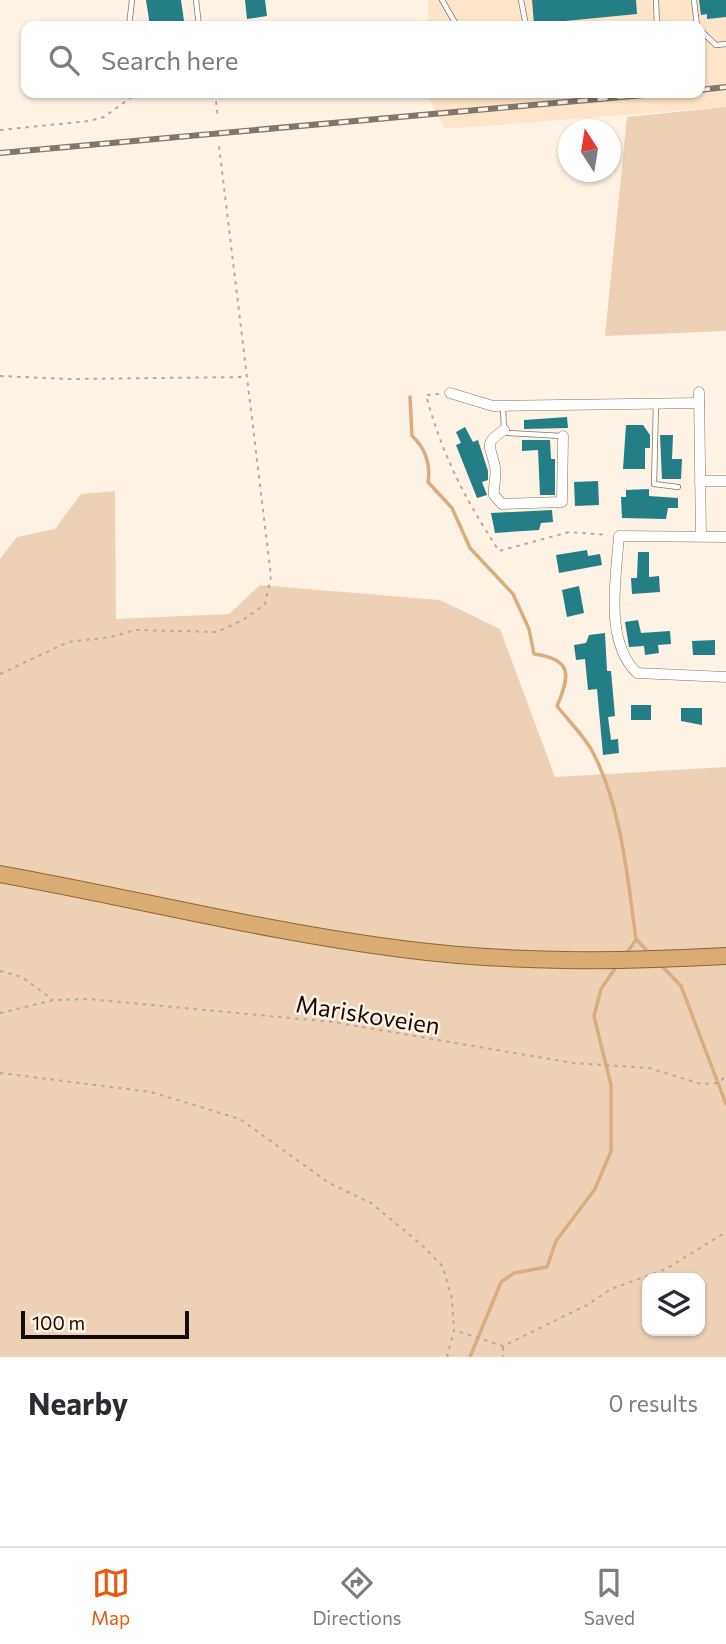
<!DOCTYPE html>
<style>
:root{--surface:#fff;--page:#f2f2f3;--text:#2b2b33;--muted:#7c7c81;--line:#e1e1e2;--accent:#ea580c}
body{margin:0;font-family:Commissioner,sans-serif;background:var(--page);color:var(--text)}
.controls{position:absolute;right:21px;bottom:21px;display:grid;overflow:hidden;border-radius:14px;box-shadow:0 2px 5px #0004}
.controls button{width:63px;height:63px;display:grid;place-items:center;padding:0;border:0;border-bottom:2px solid var(--line);background:var(--surface);color:var(--text);font:35px sans-serif}
.compass{position:absolute;left:558px;top:119px;width:63px;height:63px;border-radius:50%;background:var(--surface);box-shadow:0 2px 5px #0004;rotate:348deg}
.scale{position:absolute;left:21px;bottom:18px;width:168px;box-sizing:border-box;padding-left:7px;border:4px solid #120c05;border-top:0;font-size:19px;line-height:24px;white-space:nowrap;color:#120c05;-webkit-text-stroke:5px #fef2e5;paint-order:stroke}
.list{margin:0;padding:0;list-style:none}
h2{display:flex;justify-content:space-between;align-items:center;height:91px;margin:0;padding:0 28px;font-size:30px}
h2 small{font-size:23px;font-weight:400;color:var(--muted)}
.icon{flex:none;width:38px;height:38px;fill:none;stroke:currentColor;stroke-width:2;stroke-linecap:round;stroke-linejoin:round}
.map{position:relative;flex:none;width:726px;height:1357px;overflow:hidden}
.search{position:absolute;background:var(--surface);box-shadow:0 2px 5px #0004;left:21px;right:21px;top:21px;height:77px;display:flex;align-items:center;gap:18px;box-sizing:border-box;padding:0 24px;border-radius:14px;color:var(--muted);font-size:26px}
.sheet{height:189px;background:var(--surface)}
nav{display:flex;justify-content:space-around;align-items:center;box-sizing:border-box;height:98px;border-top:2px solid var(--line);background:var(--surface);font-size:19px;color:var(--muted)}
nav a{display:grid;justify-items:center;gap:4px}
nav .on{color:var(--accent)}
.map>svg:first-child{display:block}
.built{fill:#fee4c8}
.green{fill:#edd1b4;fill-rule:evenodd}
.lines{fill:none;stroke-linecap:round;stroke-linejoin:round}
.stream{stroke:#d9ad7c;stroke-width:3.5}
.building{fill:#237e86}
.service-casing{stroke:#857360;stroke-width:6}
.minor-casing{stroke:#857360;stroke-width:11}
.trunk-casing{stroke:#8e6636;stroke-width:18}
.path{stroke:#b3a99e;stroke-width:2;stroke-dasharray:3.5 5;stroke-linecap:butt}
.service{stroke:#fff;stroke-width:4.5}
.minor{stroke:#fff;stroke-width:10}
.trunk{stroke:#daab73;stroke-width:16}
.rail-casing{stroke:#7f766c;stroke-width:6}
.rail{stroke:#fef2e5;stroke-width:3.5;stroke-dasharray:10;stroke-linecap:butt}
.labels{text-anchor:middle;dominant-baseline:central;stroke-width:5;stroke-linejoin:round;paint-order:stroke}
.street-label{font-size:24px;fill:#120c05;stroke:#fef2e5}
</style>
<div class="map">
<svg width="726" height="1357" viewBox="0 0 726 1357">
<rect width="100%" height="100%" fill="#fef2e5"/>
<path class="built" d="M428 0H726V107L445 129 426 93H700V26H428Z"/>
<g class="green">
<path d="M726 107V331L605 336 627 117Z"/>
<path d="M115 491 116 619 229 614 260 585 440 600 500 629 555 777 726 767V1357H0V559L17 537 55 529 81 494ZM647 1278H700V1331H647Z"/>
</g>
<g class="lines">
<g class="stream">
<path d="M410 397 412 436C425 447 431 465 428 482L452 508 470 548 513 594 529 629 534 654C573 659 570 676 557 706 568 720 582 734 591 749 621 803 628 879 636 940L625 955"/>
<path d="M637 940 651 955"/>
<path d="M661 965 681 986 726 1104"/>
<path d="M470 1357 501 1282 514 1273 547 1267 556 1241 595 1189 611 1151V1085L594 1016 601 989 618 964"/>
</g>
</g>
<g class="building">
<path d="M146 0H181L184 21 150 26Z"/>
<path d="M245 0H265L267 16 247 19Z"/>
<path d="M532 0H636L637 14 534 24Z"/>
<path d="M699 0H726V17L707 19V14L701 15Z"/>
<path d="M567 417 568 428 524 429V420Z"/>
<path d="M626 425H643L650 435V448H645V469H623Z"/>
<path d="M465 427 473 442 478 440 488 471V480L482 482 487 495 477 498 456 445 461 443 456 432Z"/>
<path d="M660 435H673L672 459H682L681 479H662Z"/>
<path d="M522 440H550L551 459H555V495H540L538 450 522 451Z"/>
<path d="M598 481 599 505 575 506 574 482Z"/>
<path d="M649 489V496L678 498V508H668L666 519 622 518 621 497H626V490Z"/>
<path d="M552 510 553 522 541 523 539 530 495 533 491 513Z"/>
<path d="M587 550 588 556 600 554 602 565 559 573 556 555Z"/>
<path d="M638 552H649V577L659 576 660 592 632 594 631 578H637Z"/>
<path d="M579 586 584 613 567 617 562 590Z"/>
<path d="M638 620 641 633 670 631 671 644 658 645 659 653 645 655 644 646 629 647 625 622Z"/>
<path d="M605 633 607 671H611L615 716 608 717 611 740 618 739 619 753 603 755 597 689 588 690 585 659 576 660 574 645 586 643 589 635Z"/>
<path d="M715 640V655H693L692 641Z"/>
<rect x="631" y="705" width="20" height="15"/>
<path d="M681 708H702V725L681 721Z"/>
</g>
<g class="lines">
<defs>
<g id="service">
<path d="M196 0 199 26"/>
<path d="M442 0 457 26"/>
<path d="M521 0 526 26"/>
<path d="M656 0 657 26"/>
<path d="M694 0 697 26"/>
<path d="M129 26 132 0"/>
<path d="M700 30 716 45 726 44"/>
<path d="M656 404 654 484 678 487"/>
<path d="M503 407 504 430 508 433 562 436"/>
</g>
<g id="minor">
<path d="M699 392 701 536"/>
<path d="M450 393 493 406 699 403"/>
<path d="M504 430C482 445 491 445 495 467 497 477 493 486 494 495L502 504 562 502 563 436"/>
<path d="M700 481H726"/>
<path d="M726 537 619 536C616 579 604 641 637 673L726 677"/>
</g>
<path id="trunk" d="M0 874C134 898 267 932 402 949 510 963 618 962 726 956"/>
</defs>
<use href="#service" class="service-casing"/>
<use href="#minor" class="minor-casing"/>
<use href="#trunk" class="trunk-casing"/>
<g class="path">
<path d="M215 93 218 118"/>
<path d="M0 130 89 121 104 117 137 93"/>
<path d="M0 376 69 379 246 377"/>
<path d="M439 394 426 395C443 457 464 497 499 551L569 532 608 535"/>
<path d="M0 674 68 642 111 637 135 630 217 632 243 620 265 604 271 576 219 146"/>
<path d="M0 971 22 977 53 1000"/>
<path d="M0 1013 54 1000 88 999 333 1022 573 1063 649 1068 701 1084 718 1083 726 1076"/>
<path d="M0 1073 151 1092 240 1119 329 1183 371 1203 423 1246 443 1267 452 1299 454 1330"/>
<path d="M503 1347V1357"/>
<path d="M447 1357 454 1330 503 1346 587 1305 611 1289 666 1269 726 1232"/>
</g>
<use href="#service" class="service"/>
<use href="#minor" class="minor"/>
<use href="#trunk" class="trunk"/>
<defs>
<g id="rail">
<path d="M700 90 726 87"/>
<path d="M0 153 666 93"/>
</g>
</defs>
<use href="#rail" class="rail-casing"/>
<use href="#rail" class="rail"/>
</g>
<g class="labels">
<g class="street-label">
<text transform="translate(368 1014) rotate(9)">Mariskoveien</text>
</g>
</g>
</svg>
<div class="controls">
<button><svg class="icon" aria-label="layers" viewBox="0 0 24 24"><path d="M12 4l9 5-9 5-9-5zM3 14l9 5 9-5"/></svg></button>
</div>
<svg class="compass" viewBox="-18 -18 36 36"><path d="M0-13l5 13h-10z" fill="#e53935"/><path d="M0 13l5-13h-10z" fill="#7c7c81"/></svg>
<div class="scale">100 m</div>
<div class="search"><svg class="icon" aria-label="search" viewBox="0 0 24 24"><circle cx="10" cy="10" r="6"/><path d="M15 15l6 6"/></svg>Search here</div>
</div>
<section class="sheet">
<h2>Nearby<small>0 results</small></h2>
<ul class="list">
</ul>
</section>
<nav>
<a class="on"><svg class="icon" aria-label="map" viewBox="0 0 24 24"><path d="M3 6l6-2 6 2 6-2v14l-6 2-6-2-6 2zM9 4v14M15 6v14"/></svg>Map</a>
<a><svg class="icon" aria-label="directions" viewBox="0 0 24 24"><path d="M12 3l9 9-9 9-9-9zM9 14v-3h6M13 9l2 2-2 2"/></svg>Directions</a>
<a><svg class="icon" aria-label="saved" viewBox="0 0 24 24"><path d="M7 4h10v16l-5-4-5 4z"/></svg>Saved</a>
</nav>
